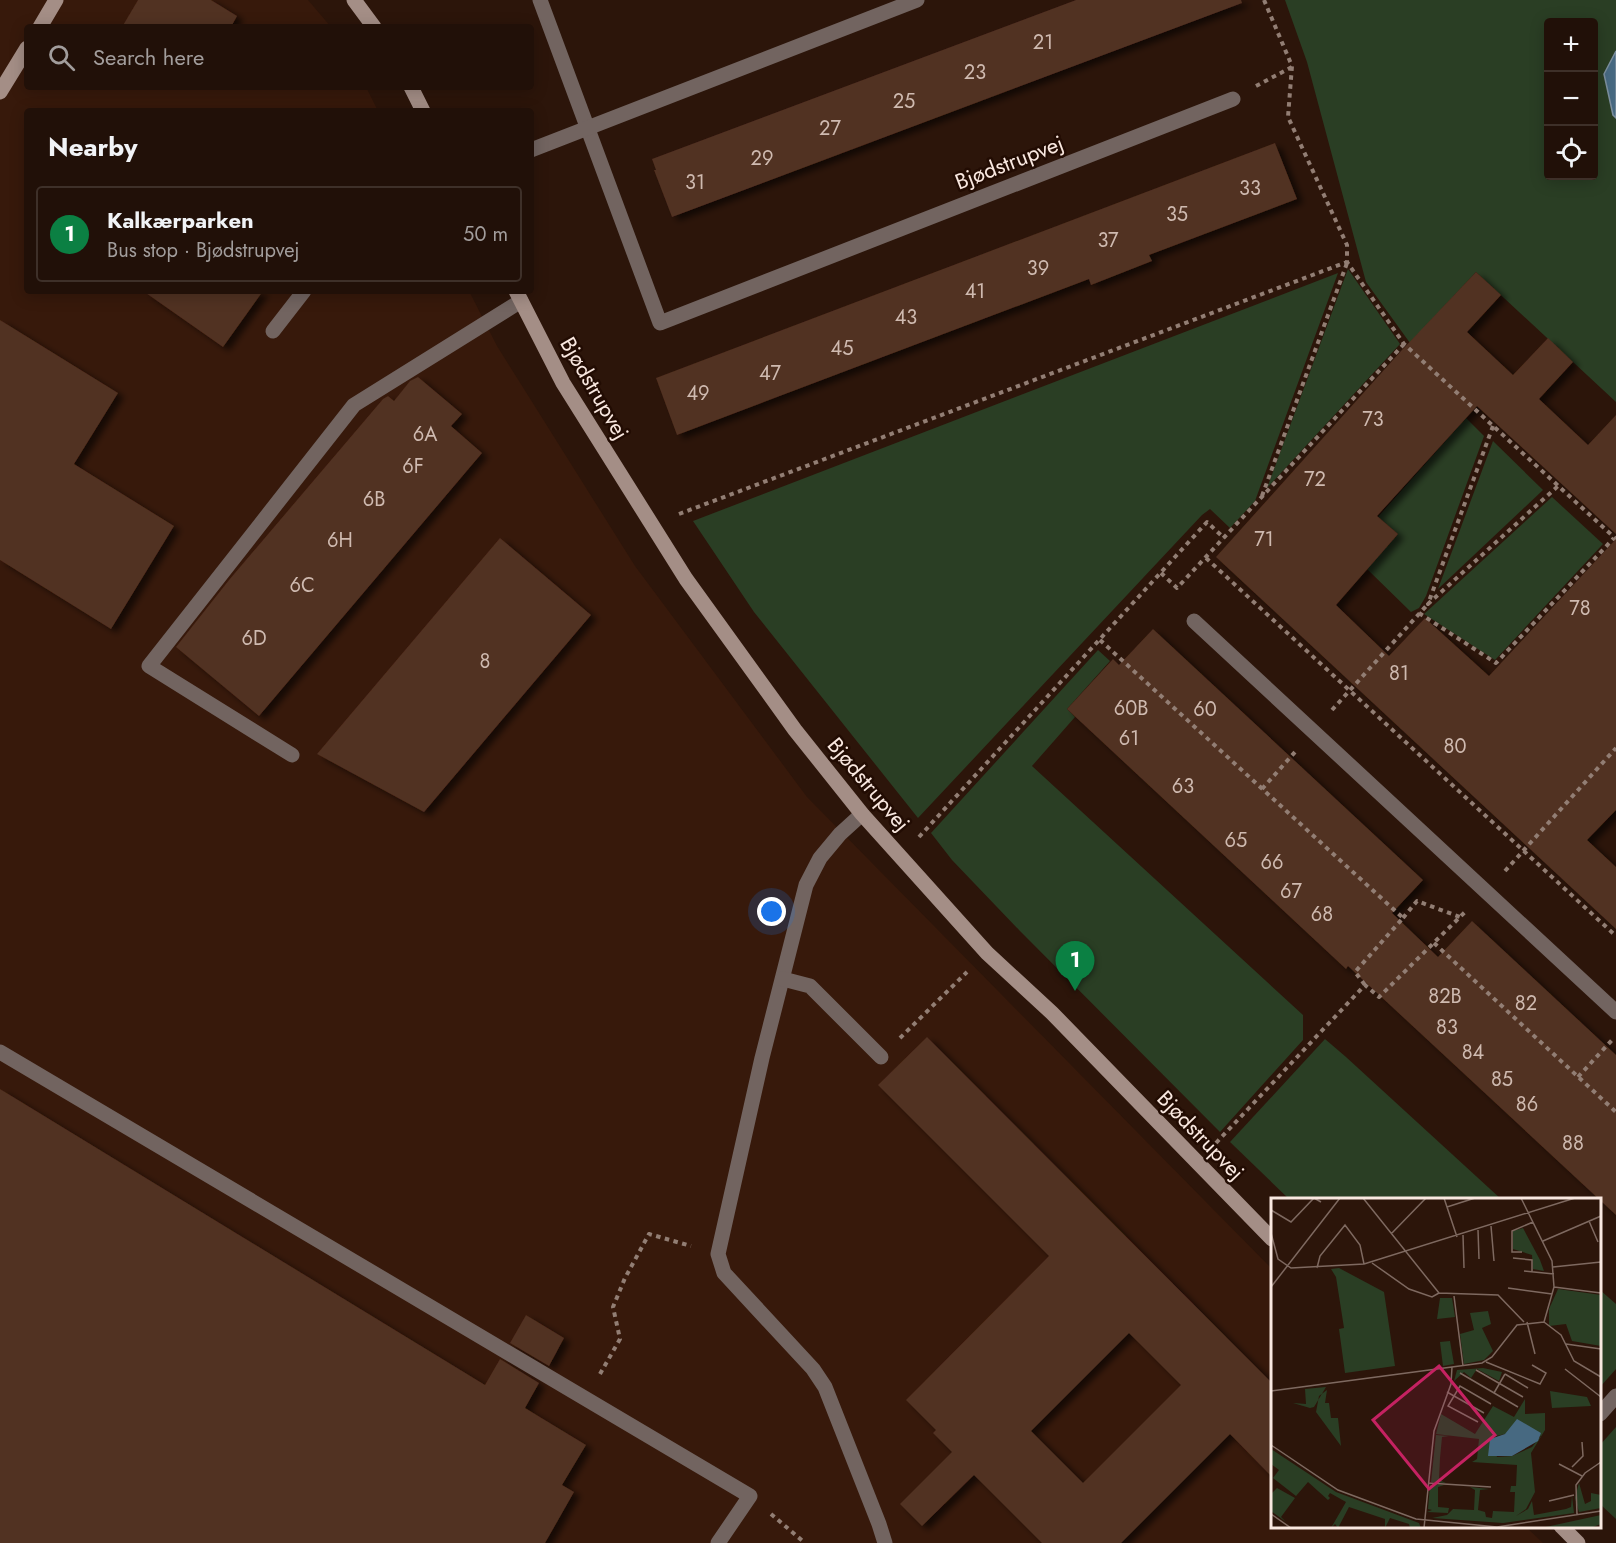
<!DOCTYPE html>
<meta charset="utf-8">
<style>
:root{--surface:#211008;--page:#2d1e16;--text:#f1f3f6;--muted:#a29d9c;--line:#3e3029;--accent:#0b8043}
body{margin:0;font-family:Jost,sans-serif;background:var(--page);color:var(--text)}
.controls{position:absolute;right:18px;top:18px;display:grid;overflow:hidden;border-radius:6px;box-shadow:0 3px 15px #0003}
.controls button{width:54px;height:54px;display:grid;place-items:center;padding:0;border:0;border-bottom:2px solid var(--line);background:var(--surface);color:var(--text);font:30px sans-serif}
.you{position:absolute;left:772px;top:912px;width:21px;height:21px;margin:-15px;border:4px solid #fff;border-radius:50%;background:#1a73e8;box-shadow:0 0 0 9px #1a73e833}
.badge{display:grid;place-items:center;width:39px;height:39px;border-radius:50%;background:var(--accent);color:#fff;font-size:20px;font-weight:700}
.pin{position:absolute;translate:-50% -50px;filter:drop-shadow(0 2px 3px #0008)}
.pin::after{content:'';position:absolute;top:32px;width:21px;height:18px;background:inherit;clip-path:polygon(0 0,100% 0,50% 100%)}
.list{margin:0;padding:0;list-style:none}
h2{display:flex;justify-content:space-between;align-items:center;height:78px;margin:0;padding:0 24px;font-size:26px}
h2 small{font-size:20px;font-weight:400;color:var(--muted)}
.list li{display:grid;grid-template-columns:39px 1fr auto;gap:18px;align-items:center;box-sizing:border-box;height:96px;margin:0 12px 12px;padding:0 12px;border:2px solid var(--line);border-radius:6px}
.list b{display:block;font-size:22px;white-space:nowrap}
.list p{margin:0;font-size:20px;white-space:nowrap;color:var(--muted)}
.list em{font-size:20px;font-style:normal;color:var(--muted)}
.icon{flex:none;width:33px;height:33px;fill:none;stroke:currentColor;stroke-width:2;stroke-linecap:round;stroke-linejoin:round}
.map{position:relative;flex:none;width:1616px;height:1543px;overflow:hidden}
.search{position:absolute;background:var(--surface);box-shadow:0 3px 15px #0003;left:24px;top:24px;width:510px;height:66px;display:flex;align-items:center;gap:15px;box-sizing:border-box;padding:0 21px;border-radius:6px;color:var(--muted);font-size:22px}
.panel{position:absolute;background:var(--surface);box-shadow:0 3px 15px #0003;left:24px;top:108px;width:510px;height:186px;border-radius:6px}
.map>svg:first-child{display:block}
.built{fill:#37190b}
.green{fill:#2a3e24;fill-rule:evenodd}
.water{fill:#476981;stroke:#7c8f9e;stroke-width:1.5}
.building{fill:#513020;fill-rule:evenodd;filter:url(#shadow)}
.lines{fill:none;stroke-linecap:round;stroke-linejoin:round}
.path{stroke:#927e74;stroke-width:4;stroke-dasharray:4.5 4.5;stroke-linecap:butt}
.lane{stroke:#726460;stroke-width:15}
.street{stroke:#726460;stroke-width:15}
.secondary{stroke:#a48e86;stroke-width:15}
.labels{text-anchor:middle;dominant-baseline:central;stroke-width:5;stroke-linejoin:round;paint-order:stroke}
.number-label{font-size:20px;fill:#cfbab0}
.street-label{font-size:22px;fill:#f9e8e0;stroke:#220c03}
.inset-road{fill:none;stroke:#7e6960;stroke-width:1.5}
.view{fill:#c52262;fill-opacity:0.15;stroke:#c52262;stroke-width:3}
.inset-edge{fill:none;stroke:#f9e8e0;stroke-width:3}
</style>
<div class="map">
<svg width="1616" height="1543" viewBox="0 0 1616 1543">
<defs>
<filter id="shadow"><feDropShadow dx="6" dy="4" stdDeviation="3" flood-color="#0009"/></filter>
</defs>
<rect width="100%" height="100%" fill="#2c150a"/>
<path class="built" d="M0 0H308L331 27H27V87H366L378 111H27V291H469L497 346 635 566 807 797 1272 1269V1526L1526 1527 1543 1543H0Z"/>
<g class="green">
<path d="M1285 0H1616V51L1604 74 1613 115 1616 118V402L1476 272 1410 343 1366 282 1307 62ZM1548 22H1594V176H1548Z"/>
<path d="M1348 269 1400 344 1267 488Z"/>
<path d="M1338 273 1255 501 1230 528 1210 509 1202 515 918 818 754 612 693 521Z"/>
<path d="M1466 418 1484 436 1426 596 1419 608 1411 612 1367 569 1398 534 1378 517Z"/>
<path d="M1493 441 1543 490 1438 589Z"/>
<path d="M1552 497 1603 544 1495 660 1424 614Z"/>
<path d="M1098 650 1110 661 1067 709 1075 717 1032 766 1303 1015V1040L1220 1132 1020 931 952 860 931 833Z"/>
<path d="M1325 1039 1346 1057 1501 1199H1289L1230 1142Z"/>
<path d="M1600 1290 1616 1304V1369L1600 1387Z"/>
<path d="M1616 1427V1519L1600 1504V1445Z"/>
</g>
<path class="water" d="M1616 51V118L1613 115 1604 74Z"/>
<g class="building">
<path d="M138 0H211L237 16 231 27H122Z"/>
<path d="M1076 0H1241L1242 3 672 217 654 170H656L652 159Z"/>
<path d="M1275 143 1297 199 1149 255 1152 261 1091 285 1089 279 677 435 656 378Z"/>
<path d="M1476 272 1501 295 1467 332 1513 375 1548 338 1573 362 1539 399 1588 445 1616 415V534L1477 406 1377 516 1398 534 1336 605 1389 656 1425 618 1489 676 1616 539V810L1587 840 1616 867V929L1216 557 1401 351Z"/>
<path d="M143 291H263L223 347Z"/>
<path d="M0 320 118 393 74 464 174 526 111 629 0 560Z"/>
<path d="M418 377 462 414 451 426 482 453 259 716 176 647 229 580 383 399 388 396 394 401 410 381Z"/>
<path d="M500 538 591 615 424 812 317 754Z"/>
<path d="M1153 629 1423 880 1392 913 1438 957 1472 921 1616 1055V1215L1348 966 1346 969 1067 709 1113 659 1119 665Z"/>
<path d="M927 1037 1272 1383V1477L1230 1434 1121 1543H1042L974 1475 922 1526 900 1504 952 1452 933 1433 936 1430 906 1400 1049 1256 878 1085ZM1129 1333 1181 1385 1083 1483 1031 1431Z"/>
<path d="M0 1089 485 1385 500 1359 539 1383 525 1408 586 1445 562 1485 574 1492 545 1543H0Z"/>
<path d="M526 1315 564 1338 549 1366 510 1343Z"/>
</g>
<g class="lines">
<g class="path">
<path d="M1264 0 1292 66 1288 117 1347 245V262L1404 344 1616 539"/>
<path d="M1256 86 1292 67"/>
<path d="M1493 426 1428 604 1558 486"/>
<path d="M1262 496 1347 263"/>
<path d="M679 514 1347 262"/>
<path d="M1206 558 1616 936"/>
<path d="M1161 573 1177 588 1404 344"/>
<path d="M1419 613 1496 663 1614 538"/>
<path d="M1100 640 1403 918 1355 972 1365 985"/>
<path d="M1332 710 1428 604"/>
<path d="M1262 789 1295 752"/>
<path d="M919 837 1207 522 1224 538"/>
<path d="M1505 871 1616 748"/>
<path d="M1403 918 1417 901 1460 917"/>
<path d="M1434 943 1616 1112"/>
<path d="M900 1038 967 972"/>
<path d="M1578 1077 1612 1040"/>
<path d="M1216 1143 1365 985 1379 997 1466 911"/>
<path d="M600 1374 620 1339 613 1307 625 1278 649 1234 691 1246"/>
<path d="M771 1514 805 1543"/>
</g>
<g class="lane">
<path d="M273 331 304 291"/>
<path d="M1194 621 1616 1012"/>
<path d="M292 755 149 666 354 405 521 301"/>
<path d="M862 814 840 834 820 858 806 885 762 1058 718 1254 724 1273 813 1369 825 1387 879 1524 885 1543"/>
<path d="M783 979 810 986 881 1057"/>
<path d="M0 1052 750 1496 718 1543"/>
</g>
<g class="street">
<path d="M540 0 660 323 1233 99"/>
<path d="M531 150 917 0"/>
<path d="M1600 1414 1616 1396"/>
</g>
<g class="secondary">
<path d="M354 0 374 27"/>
<path d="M40 27 56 0"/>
<path d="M411 87 423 111"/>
<path d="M0 92 27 48"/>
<path d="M516 291 563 383 686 579 795 730 862 814 987 953 1052 1013 1272 1239"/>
<path d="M1561 1526 1578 1543"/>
</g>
</g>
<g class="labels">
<g class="number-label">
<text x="1043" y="42">21</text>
<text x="975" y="72">23</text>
<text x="904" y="101">25</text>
<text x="830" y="128">27</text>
<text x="762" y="158">29</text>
<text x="695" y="182">31</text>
<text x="1250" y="188">33</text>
<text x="1177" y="214">35</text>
<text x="1108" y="240">37</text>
<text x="1038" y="268">39</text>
<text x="975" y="291">41</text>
<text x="906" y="317">43</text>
<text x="842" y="348">45</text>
<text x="770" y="373">47</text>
<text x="698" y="393">49</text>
<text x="1373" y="419">73</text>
<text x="425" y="434">6A</text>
<text x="413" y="466">6F</text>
<text x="1315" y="479">72</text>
<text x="374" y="499">6B</text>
<text x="1264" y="539">71</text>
<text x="340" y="540">6H</text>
<text x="302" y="585">6C</text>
<text x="1580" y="608">78</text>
<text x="254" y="638">6D</text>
<text x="485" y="661">8</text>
<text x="1399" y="673">81</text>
<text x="1131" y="708">60B</text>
<text x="1205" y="709">60</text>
<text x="1129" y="738">61</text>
<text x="1455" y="746">80</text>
<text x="1183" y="786">63</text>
<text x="1236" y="840">65</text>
<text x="1272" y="862">66</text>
<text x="1291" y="891">67</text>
<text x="1322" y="914">68</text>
<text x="1445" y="996">82B</text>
<text x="1526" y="1003">82</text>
<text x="1447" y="1027">83</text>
<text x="1473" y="1052">84</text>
<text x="1502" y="1079">85</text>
<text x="1527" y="1104">86</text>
<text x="1573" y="1143">88</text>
</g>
<g class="street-label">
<text transform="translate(1009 162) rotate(-21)">Bjødstrupvej</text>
<text transform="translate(595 388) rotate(60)">Bjødstrupvej</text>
<text transform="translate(869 784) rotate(50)">Bjødstrupvej</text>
<text transform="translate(1201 1135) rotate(46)">Bjødstrupvej</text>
</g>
</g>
<g transform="translate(1271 1198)">
<rect width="330" height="330" fill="#2c150a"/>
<path d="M252 30 269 62 273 73 262 71 261 57 242 51V33ZM68 70 113 94 124 168 74 175 68 131 73 130 65 79 60 71ZM287 91 330 97V148L301 143 295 126 278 128V111ZM169 100H181L184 119 166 121ZM217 113 220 126 211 130 222 153 213 162 193 166 189 136 203 132 199 115ZM179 143 183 166 172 168 169 144ZM212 170 231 174 228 183 206 171 200 180 193 174 183 183 186 172ZM55 189 43 209 39 210 22 205 35 206 34 191ZM56 192 54 205H58L60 220H67L70 248 45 214 48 198ZM279 193 316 199 320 208 281 210ZM254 201V216L274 215V232L260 255 264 294 255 311 245 318 257 311 261 303 263 317 295 311 300 309 301 298 303 315 232 325 161 320 176 317 182 311 203 312 204 292 199 289 218 291 209 292 207 312 214 314 215 319 221 320 222 313 243 314 244 294H239L240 288H245L246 267 201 264 206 261 208 241 165 236 170 216 204 236 222 208 243 219ZM234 236 270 238 261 249 241 258 226 259 221 239ZM165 237 178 238 171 239 169 260 168 282 175 285 160 284ZM0 251 65 294 148 325 150 330H139L138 326 119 320 114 330V321L78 309 67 330 64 326 60 330 75 304 59 295 57 298 59 300 57 302 37 284 25 298 2 280 8 272 0 266ZM308 285 314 306 320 303V295L330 297V310L308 314 304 300ZM159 287H173L167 289V309L178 310 177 315 156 314 161 312 157 311ZM6 290 24 300 10 319 15 324 0 313V296ZM330 317V326L322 329 270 330Z" fill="#2a3e24" fill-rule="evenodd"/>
<path d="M246 221 270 235 267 243 241 258H217L219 241 234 236Z" fill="#476981"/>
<path class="inset-road" d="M92 0 168 95 227 97 253 124M173 0 186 39M250 0 281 63 283 89 273 124M176 9 204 0M0 12 20 24 43 0 50 4M318 23 327 44M220 28 223 63M207 32 208 61M0 35 7 61 20 70 93 66 304 0M120 36 155 0M192 37 193 70M272 43 330 18M251 54H241V33L262 24M242 60 261 62V74M101 65 138 91 161 99 168 95M282 69 330 64M46 70 49 58 74 27 89 47 93 66M253 73 283 76M0 89 69 0M283 89 330 95M237 90 281 96M183 98 192 168M256 124 264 156M273 124 290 137 303 163 330 179M295 146 330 151M215 164 269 186 275 175 261 167M294 171 330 199M205 172 252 199M189 175 247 209M234 176 257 190M0 193 211 165 221 159 246 127 273 124M176 194 213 215M223 195 234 176M207 224 177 208 189 188 220 206M0 247 67 292 145 321 226 329 330 313M288 266 311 278M301 269 312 258 311 244M157 285 220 289M278 303 303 297M0 316 20 330M306 317 305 287 314 275 330 264M153 330 163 233 180 186 181 169"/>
<path class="view" d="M168 168 224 237 158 291 102 222Z"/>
<rect width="330" height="330" class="inset-edge"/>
</g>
</svg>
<div class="controls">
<button>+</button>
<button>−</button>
<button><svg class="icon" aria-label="locate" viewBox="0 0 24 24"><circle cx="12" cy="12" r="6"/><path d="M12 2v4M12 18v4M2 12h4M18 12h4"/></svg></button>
</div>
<div class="you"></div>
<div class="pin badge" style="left:1075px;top:991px">1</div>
<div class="search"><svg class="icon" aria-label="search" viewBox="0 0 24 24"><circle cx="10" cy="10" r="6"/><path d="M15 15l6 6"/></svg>Search here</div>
<section class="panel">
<h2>Nearby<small></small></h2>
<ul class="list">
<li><span class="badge">1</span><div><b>Kalkærparken</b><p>Bus stop · Bjødstrupvej</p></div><em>50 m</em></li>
</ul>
</section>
</div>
